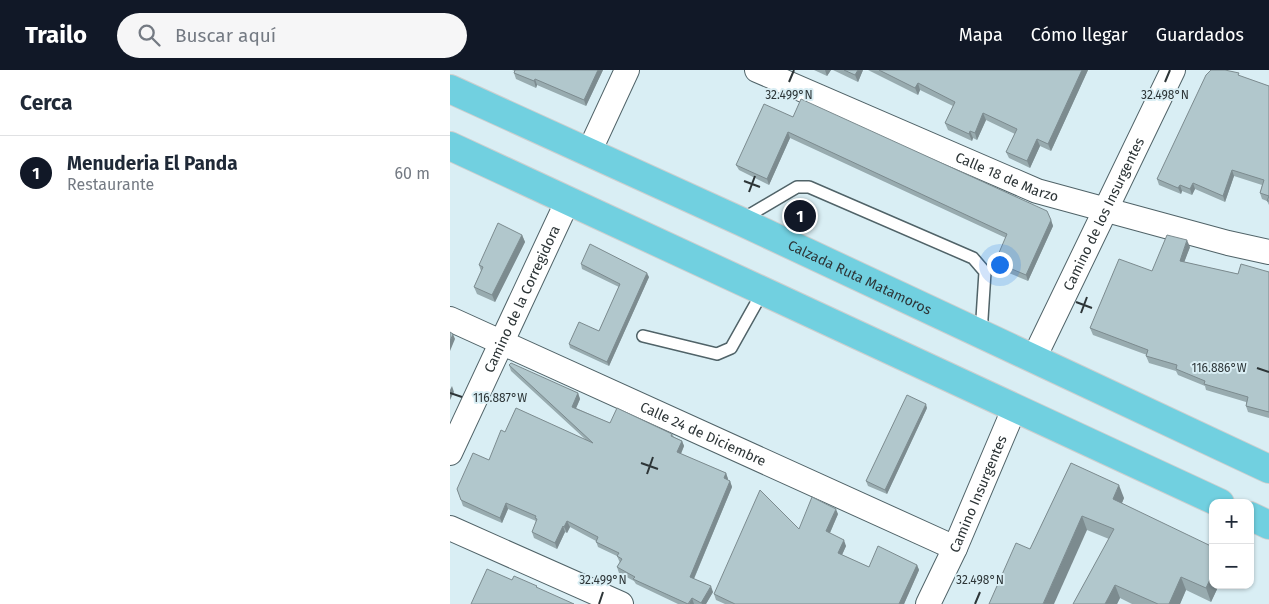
<!DOCTYPE html>
<html lang="es">
<meta charset="utf-8">
<style>
:root{--surface:#fff;--page:#f6f6f7;--text:#1f2937;--muted:#747a83;--line:#e0e1e3;--accent:#111827}
body{margin:0;font-family:"Fira Sans",sans-serif;background:var(--page);color:var(--text)}
.controls{position:absolute;right:15px;bottom:15px;display:grid;overflow:hidden;border-radius:10px;box-shadow:0 1px 4px #0004}
.controls button{width:45px;height:45px;display:grid;place-items:center;padding:0;border:0;border-bottom:1px solid var(--line);background:var(--surface);color:var(--text);font:25px sans-serif}
.you{position:absolute;left:549px;top:194px;width:18px;height:18px;margin:-12px;border:4px solid #fff;border-radius:50%;background:#1a73e8;box-shadow:0 0 0 8px #1a73e833}
.badge{display:grid;place-items:center;width:32px;height:32px;border-radius:50%;background:var(--accent);color:#fff;font-size:16px;font-weight:700}
.pin{position:absolute;translate:-50% -50%;border:2px solid #fff;box-shadow:0 1px 5px #0006}
.list{margin:0;padding:0;list-style:none}
h2{display:flex;justify-content:space-between;align-items:center;height:65px;margin:0;padding:0 20px;font-size:21px}
h2 small{font-size:16px;font-weight:400;color:var(--muted)}
.list li{display:grid;grid-template-columns:32px 1fr auto;gap:15px;align-items:center;box-sizing:border-box;height:75px;padding:0 20px;border-top:1px solid var(--line)}
.list b{display:block;font-size:19px;white-space:nowrap}
.list p{margin:0;font-size:16px;white-space:nowrap;color:var(--muted)}
.list em{font-size:16px;font-style:normal;color:var(--muted)}
.icon{flex:none;width:28px;height:28px;fill:none;stroke:currentColor;stroke-width:2;stroke-linecap:round;stroke-linejoin:round}
.map{position:relative;flex:none;width:819px;height:534px;overflow:hidden}
header{display:flex;align-items:center;gap:30px;box-sizing:border-box;height:70px;padding:0 25px;background:var(--accent);color:#fff}
header strong{font-size:24px}
nav{display:flex;gap:28px;margin-inline-start:auto;font-size:18px}
.search{width:350px;height:45px;background:var(--page);display:flex;align-items:center;gap:12px;box-sizing:border-box;padding:0 18px;border-radius:28px;color:var(--muted);font-size:19px}
main{display:flex}
aside{flex:1;background:var(--surface)}
.map>svg:first-child{display:block}
.lines{fill:none;stroke-linecap:round;stroke-linejoin:round}
.lane-casing{stroke:#506368;stroke-width:14}
.street-casing{stroke:#506368;stroke-width:26}
.primary-casing{stroke:#cdcfcf;stroke-width:30}
.lane{stroke:#fff;stroke-width:11}
.street{stroke:#fff;stroke-width:24}
.primary{stroke:#71d0e0;stroke-width:28}
.wall{fill:#98abaf}
.shaded-wall{fill:#7c8b8f}
.building{fill:#b1c7cc;stroke:#7c8b8f}
.ticks{fill:none;stroke:#2d3537;stroke-width:2}
.labels{text-anchor:middle;dominant-baseline:central;stroke-width:4;stroke-linejoin:round;paint-order:stroke}
.street-label{font-size:14px;fill:#2d3537;stroke:#d9eef4}
.ticks-label{font-size:12px;text-anchor:middle;fill:#2d3537;stroke:#d9eef4;stroke-width:4;stroke-linejoin:round;paint-order:stroke}
</style>
<header>
<strong>Trailo</strong>
<div class="search"><svg class="icon" aria-label="search" viewBox="0 0 24 24"><circle cx="10" cy="10" r="6"/><path d="M15 15l6 6"/></svg>Buscar aquí</div>
<nav><a>Mapa</a><a>Cómo llegar</a><a>Guardados</a></nav>
</header>
<main>
<aside>
<h2>Cerca<small></small></h2>
<ul class="list">
<li><span class="badge">1</span><div><b>Menuderia El Panda</b><p>Restaurante</p></div><em>60 m</em></li>
</ul>
</aside>
<div class="map">
<svg width="819" height="534" viewBox="0 0 819 534">
<rect width="100%" height="100%" fill="#d9eef4"/>
<g class="lines">
<defs>
<g id="lane">
<path d="M291 150 347 117H359L523 188 535 202 531 264"/>
<path d="M193 266 267 284 281 278 313 221"/>
</g>
<g id="street">
<path id="s1" d="M307 0 587 121 778 173 819 182"/>
<path d="M139 82 177 0"/>
<path id="s2" d="M0 249 505 478"/>
<path id="s3" d="M584 288 723 0"/>
<path id="s4" d="M0 383 118 130"/>
<path d="M0 458 171 534"/>
<path id="s5" d="M478 534 505 478 564 339"/>
</g>
<g id="primary">
<path id="s6" d="M0 19 290 151 819 399"/>
<path d="M0 76 770 433"/>
<path d="M800 446 819 455"/>
</g>
</defs>
<use href="#lane" class="lane-casing"/>
<use href="#street" class="street-casing"/>
<use href="#primary" class="primary-casing"/>
<use href="#lane" class="lane"/>
<use href="#street" class="street"/>
<use href="#primary" class="primary"/>
</g>
<g class="wall">
<path d="M62 0H153L136 36 87 15 86 18 66 9 64 3 65 1Z"/>
<path d="M364 0H381L377 6Z"/>
<path d="M383 0H413L408 12Z"/>
<path d="M418 0H638L601 81 590 76 580 98 559 88 556 82 565 64 536 50 527 70 523 68 522 71 498 60 495 53 503 36 470 20 468 25Z"/>
<path d="M790 6 819 16V135L817 131 812 129 810 123 812 115 784 106 775 132 745 119 742 125 732 121 731 124 709 115 707 109Z"/>
<path d="M343 47 601 150 603 156 578 211 547 198 545 192 556 168 340 68 319 115 289 100 286 95Z"/>
<path d="M72 165 75 172 45 232 27 224 24 217 31 201 29 195Z"/>
<path d="M740 177 734 192 788 204 819 202V348L798 342 796 336V332L756 320 755 316 728 305 726 301 699 293 696 286 697 285 643 265 640 258 702 201Z"/>
<path d="M131 194 199 207 159 296 120 278 119 274 149 261 169 217 132 199Z"/>
<path d="M59 295 128 323 130 329 126 338 160 353 222 364 224 367 232 371 234 376 231 384 276 403 278 409V410L280 411 282 417 244 509 263 522 256 534H228L186 514 184 511 169 503 167 497 170 493 167 486 148 477 146 471 120 457 117 463 115 462 107 479 84 468 82 462 86 451 58 439 52 453 13 436 7 419 39 390 55 362 135 369 61 301Z"/>
<path d="M477 338 437 424 418 416 416 411Z"/>
<path d="M621 393 674 428 672 433 763 515H769L761 532 736 520 730 534H682L670 528 667 534H623L659 469 637 460 580 479Z"/>
<path d="M388 444 380 463 396 476 392 485 419 497 467 495 469 500 454 534H275L266 530 264 524 349 459Z"/>
</g>
<g class="shaded-wall">
<path d="M148 0H153L136 36 134 30Z"/>
<path d="M375 0H381L377 6Z"/>
<path d="M408 0H413L408 12 405 5Z"/>
<path d="M632 0H638L601 81 598 74Z"/>
<path d="M85 9 87 15 86 18 84 11Z"/>
<path d="M468 13 470 20 468 25 465 18Z"/>
<path d="M533 43 536 50 527 70 525 63Z"/>
<path d="M520 61 523 68 522 71 519 64Z"/>
<path d="M338 62 340 68 319 115 317 109Z"/>
<path d="M587 69 590 76 580 98 577 91Z"/>
<path d="M782 100 784 106 775 132 773 126Z"/>
<path d="M743 113 745 119 742 125 740 119Z"/>
<path d="M730 115 732 121 731 124 728 118Z"/>
<path d="M601 150 603 156 578 211 576 205Z"/>
<path d="M72 165 75 172 45 232 42 225Z"/>
<path d="M737 170 740 177 732 198 730 191Z"/>
<path d="M197 203 199 207 159 296 157 292Z"/>
<path d="M3 264 5 269 0 281V271Z"/>
<path d="M2 316 4 322 0 330V320Z"/>
<path d="M128 323 130 329 124 343 122 337Z"/>
<path d="M476 334 477 338 437 424 435 420Z"/>
<path d="M232 371 234 376 229 388 227 382Z"/>
<path d="M276 403 278 409 276 414 274 408Z"/>
<path d="M280 411 282 417 242 513 240 507Z"/>
<path d="M669 415 674 428 668 442 663 429Z"/>
<path d="M56 433 58 439 52 453 50 448Z"/>
<path d="M386 439 388 444 378 467 376 461Z"/>
<path d="M632 446 637 460 604 534H593Z"/>
<path d="M117 451 120 457 117 463 114 457Z"/>
<path d="M113 456 115 462 107 479 105 473Z"/>
<path d="M394 470 396 476 390 489 388 483Z"/>
<path d="M467 495 469 500 454 534H449Z"/>
<path d="M763 503V515H769L761 532 756 518Z"/>
<path d="M731 507 736 520 730 534H719Z"/>
<path d="M665 515 670 528 667 534H655Z"/>
<path d="M261 516 263 522 256 534H252L251 533Z"/>
<path d="M242 528 244 534H239Z"/>
</g>
<g class="building">
<path d="M65 0H148L134 30 85 9 84 11 64 3Z"/>
<path d="M394 0H408L405 5Z"/>
<path d="M429 0H632L598 74 587 69 577 91 556 82 567 59 533 43 525 63 520 61 519 64 495 53 505 32 468 13 465 18Z"/>
<path d="M761 0H775L789 3 788 5 819 16V131H817L819 126 810 123 814 110 782 100 773 126 743 113 740 119 730 115 728 118 707 109 756 5Z"/>
<path d="M351 29 597 141 601 150 576 205 545 192 557 164 338 62 317 109 286 95 314 34 343 47Z"/>
<path d="M48 153 72 165 42 225 24 217 33 197 29 195Z"/>
<path d="M717 165 737 170 730 191 788 204 791 194 819 202V342L796 336 798 327 754 314 755 311 726 299 727 295 696 286 698 280 640 258 669 189 702 201Z"/>
<path d="M140 174 197 203 157 292 119 274 129 252 149 261 170 214 131 194Z"/>
<path d="M0 262 3 264 0 271Z"/>
<path d="M61 293 128 323 122 337 160 353 167 338 222 364 221 366 232 371 227 382 276 403 274 408 280 411 240 507 261 516 251 533 242 528 238 534 183 509 185 507 167 497 172 489 167 486 169 483 146 472 148 467 117 451 114 457 113 456 105 473 82 462 87 449 85 448 86 446 56 433 50 448 11 430 7 419 23 383 39 390 51 360 55 362 66 338 143 373 59 295Z"/>
<path d="M457 325 476 334 435 420 416 411Z"/>
<path d="M621 393 669 415 663 429 763 477V503L756 518 731 507 719 534H708L665 515 655 534H623L664 459 632 446 593 534H539L566 473 580 479Z"/>
<path d="M310 420 349 459 362 427 386 439 376 461 394 470 388 483 419 497 428 476 467 495 449 534H285L264 524Z"/>
<path d="M37 499 62 510 64 506 87 516 86 517 124 534H21Z"/>
</g>
<path class="ticks" d="M339 12 344 0M715 12 720 0M294 111 310 117M299 122 305 106M626 232 642 238M631 243 637 227M807 298 819 302M0 323 12 327M191 393 208 399M197 404 203 387M149 534 153 522M525 534 530 522"/>
<g class="labels">
<g class="street-label">
<text stroke="none"><textPath href="#s1" startOffset="272">Calle 18 de Marzo</textPath></text>
<text stroke="none"><textPath href="#s3" startOffset="160">Camino de los Insurgentes</textPath></text>
<text stroke="none"><textPath href="#s6" startOffset="451">Calzada Ruta Matamoros</textPath></text>
<text stroke="none"><textPath href="#s4" startOffset="170">Camino de la Corregidora</textPath></text>
<text stroke="none"><textPath href="#s2" startOffset="278">Calle 24 de Diciembre</textPath></text>
<text stroke="none"><textPath href="#s5" startOffset="121">Camino Insurgentes</textPath></text>
</g>
</g>
<g class="ticks-label">
<text x="339" y="29">32.499°N</text>
<text x="715" y="29">32.498°N</text>
<text x="769" y="302">116.886°W</text>
<text x="50" y="332">116.887°W</text>
<text x="153" y="514">32.499°N</text>
<text x="530" y="514">32.498°N</text>
</g>
</svg>
<div class="controls">
<button>+</button>
<button>−</button>
</div>
<div class="you"></div>
<div class="pin badge" style="left:350px;top:146px">1</div>
</div>
</main>
